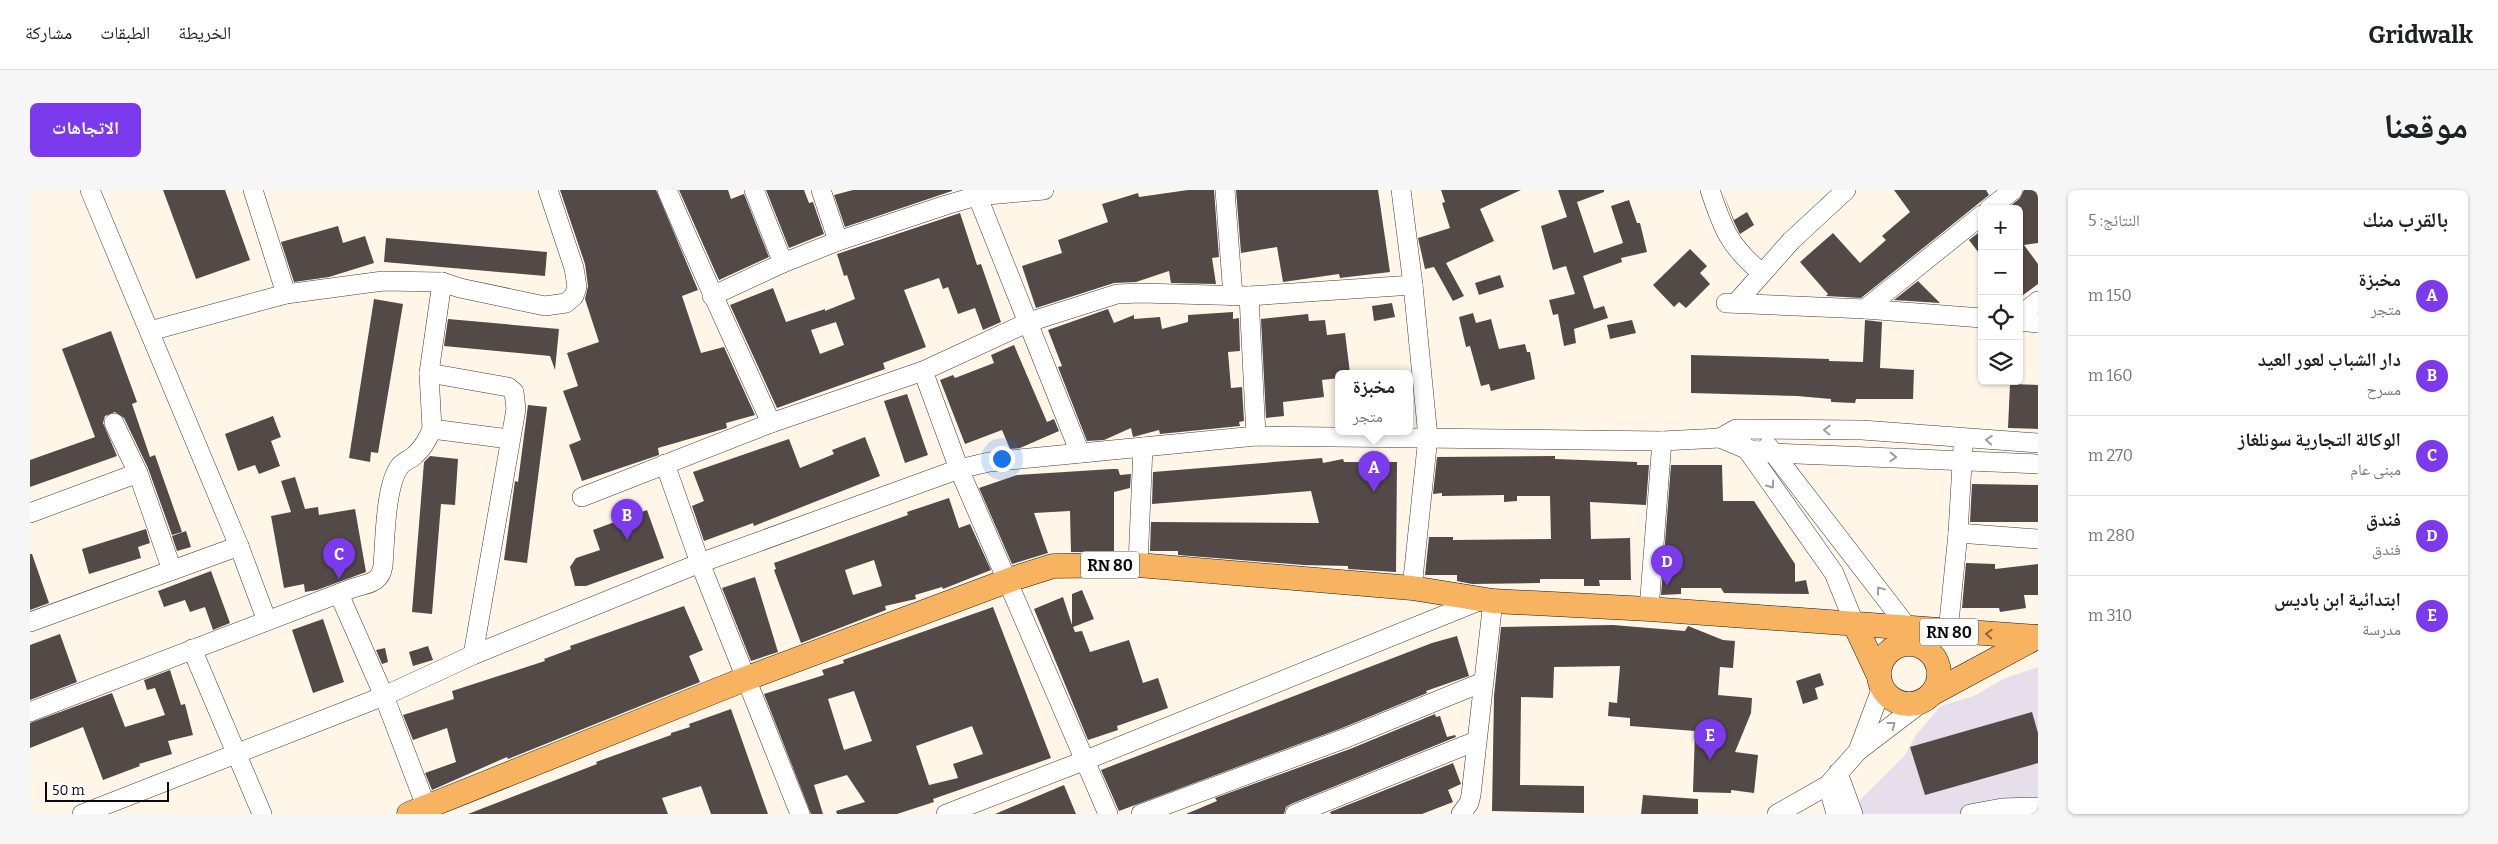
<!DOCTYPE html>
<html lang="ar">
<meta charset="utf-8">
<style>
:root{--surface:#fff;--page:#f6f6f6;--text:#202124;--muted:#757577;--line:#e0e0e0;--accent:#7c3aed}
body{margin:0;font-family:Bitter,"Noto Naskh Arabic",serif;background:var(--page);color:var(--text);direction:rtl}
.controls{position:absolute;right:15px;top:15px;display:grid;overflow:hidden;border-radius:8px;box-shadow:0 1px 4px #0004}
.controls button{width:45px;height:45px;display:grid;place-items:center;padding:0;border:0;border-bottom:1px solid var(--line);background:var(--surface);color:var(--text);font:25px sans-serif}
.scale{position:absolute;left:15px;bottom:12px;width:124px;box-sizing:border-box;padding-left:5px;border:2px solid #0a0a0a;border-top:0;font-size:14px;line-height:18px;white-space:nowrap;color:#0a0a0a;-webkit-text-stroke:4px #fff;paint-order:stroke}
.you{position:absolute;left:971px;top:268px;width:18px;height:18px;margin:-12px;border:4px solid #fff;border-radius:50%;background:#1a73e8;box-shadow:0 0 0 8px #1a73e833}
.badge{display:grid;place-items:center;width:32px;height:32px;border-radius:50%;background:var(--accent);color:#fff;font-size:16px;font-weight:700}
.pin{position:absolute;translate:-50% -41px;filter:drop-shadow(0 1px 2px #0008)}
.pin::after{content:'';position:absolute;top:26px;width:18px;height:15px;background:inherit;clip-path:polygon(0 0,100% 0,50% 100%)}
.popup{position:absolute;left:1305px;top:180px;width:78px;height:65px;box-sizing:border-box;display:grid;place-content:center;border-radius:8px;background:var(--surface);filter:drop-shadow(0 1px 4px #0005);font-size:16px;white-space:nowrap;color:var(--muted)}
.popup b{font-size:19px;color:var(--text)}
.popup::after{content:'';position:absolute;left:50%;top:100%;margin-left:-10px;border:10px solid transparent;border-top-color:var(--surface)}
.list{margin:0;padding:0;list-style:none}
h2{display:flex;justify-content:space-between;align-items:center;height:65px;margin:0;padding:0 20px;font-size:21px}
h2 small{font-size:16px;font-weight:400;color:var(--muted)}
.list li{display:grid;grid-template-columns:32px 1fr auto;gap:15px;align-items:center;box-sizing:border-box;height:80px;padding:0 20px;border-top:1px solid var(--line)}
.list b{display:block;font-size:19px;white-space:nowrap}
.list p{margin:0;font-size:16px;white-space:nowrap;color:var(--muted)}
.list em{font-size:16px;font-style:normal;color:var(--muted)}
.icon{flex:none;width:28px;height:28px;fill:none;stroke:currentColor;stroke-width:2;stroke-linecap:round;stroke-linejoin:round}
.map{position:relative;flex:none;width:2008px;height:624px;overflow:hidden;direction:ltr;border-radius:8px}
header{display:flex;align-items:center;gap:30px;box-sizing:border-box;height:70px;padding:0 25px;background:var(--surface);border-bottom:1px solid var(--line)}
header strong{font-size:24px}
nav{display:flex;gap:28px;margin-inline-start:auto;font-size:18px}
.intro{display:flex;align-items:center;justify-content:space-between;box-sizing:border-box;height:120px;padding:0 30px}
h1{margin:0;font-size:35px}
.button{padding:12px 22px;border-radius:8px;background:var(--accent);color:#fff;font-size:18px;font-weight:700}
main{display:flex;gap:30px;padding:0 30px}
aside{flex:1;background:var(--surface);border-radius:8px;box-shadow:0 1px 4px #0004}
.map>svg:first-child{display:block}
.industrial{fill:#e6deea}
.building{fill:#534947;fill-rule:evenodd}
.lines{fill:none;stroke-linecap:round;stroke-linejoin:round}
.minor-casing{stroke:#3d3d3d;stroke-width:20}
.major-casing{stroke:#1b1b1b;stroke-width:25}
.minor{stroke:#fff;stroke-width:19}
.major{stroke:#f7b360;stroke-width:24}
.oneway{stroke:#9d9d9d}
.oneway2{stroke:#8c6739}
.labels{text-anchor:middle;dominant-baseline:central;stroke-width:5;stroke-linejoin:round;paint-order:stroke}
.shield{fill:#fff;stroke:#545454;stroke-width:1}
.shield-label{font-size:16px;font-weight:bold;fill:#0a0a0a}
</style>
<header>
<strong>Gridwalk</strong>
<nav><a>الخريطة</a><a>الطبقات</a><a>مشاركة</a></nav>
</header>
<div class="intro"><h1>موقعنا</h1><a class="button">الاتجاهات</a></div>
<main>
<aside>
<h2>بالقرب منك<small>النتائج: 5</small></h2>
<ul class="list">
<li><span class="badge">A</span><div><b>مخبزة</b><p>متجر</p></div><em>150 m</em></li>
<li><span class="badge">B</span><div><b>دار الشباب لعور العيد</b><p>مسرح</p></div><em>160 m</em></li>
<li><span class="badge">C</span><div><b>الوكالة التجارية سونلغاز</b><p>مبنى عام</p></div><em>270 m</em></li>
<li><span class="badge">D</span><div><b>فندق</b><p>فندق</p></div><em>280 m</em></li>
<li><span class="badge">E</span><div><b>ابتدائية ابن باديس</b><p>مدرسة</p></div><em>310 m</em></li>
</ul>
</aside>
<div class="map">
<svg width="2008" height="624" viewBox="0 0 2008 624">
<rect width="100%" height="100%" fill="#fff6e8"/>
<path class="industrial" d="M2008 477V624H1831L1827 613 1875 565 1886 545 1911 516 1944 506 1975 488Z"/>
<g class="building">
<path d="M133 0H195L220 70 166 89Z"/>
<path d="M530 0H626L668 100 652 106 671 163 694 157 725 225 696 233 697 238 628 258 629 265 552 291 539 255 551 250 533 201 548 196 537 163 569 152 555 109 558 96 555 74Z"/>
<path d="M649 0H698L701 9 714 4 739 67 689 90Z"/>
<path d="M736 0H774L779 13 783 12 794 44 759 58Z"/>
<path d="M823 0H922V1L815 37 804 5Z"/>
<path d="M1158 0H1184L1189 67 1182 68 1186 94 1141 93 1139 81 1106 92 1084 93 1006 118 992 76 1032 63 1028 50 1078 32 1072 14 1108 3 1109 7Z"/>
<path d="M1206 0H1348L1360 82 1310 88 1309 84 1253 92 1247 57 1211 63Z"/>
<path d="M1411 0H1491L1450 19 1464 51 1416 73 1434 106 1423 111 1404 77 1395 79 1388 48 1420 38 1412 13 1415 12Z"/>
<path d="M1528 0H1574V2L1547 12 1564 63 1593 53 1581 16 1599 10 1607 33H1610L1617 62 1591 68 1592 72 1553 86 1564 119 1574 116 1578 128 1544 139 1546 153 1534 156 1528 124 1523 125 1519 110 1545 104 1536 76 1523 80 1511 36 1537 27Z"/>
<path d="M1692 0 1704 30 1717 22 1724 35 1710 44 1704 32Z"/>
<path d="M1864 0H1956L1959 5 1831 108 1796 106 1798 104 1770 72 1803 43 1830 73 1856 50 1852 46 1880 22Z"/>
<path d="M1994 0H2008V53L1994 55 2008 74V94L1989 108V19H1977L1990 8Z"/>
<path d="M930 23 947 75 951 74 971 132 953 140 945 118 928 124 918 97 913 99 909 88 874 100 896 157 853 173 855 179 747 218 700 115 743 98 756 132 795 119V121L825 109 817 85 814 86 807 64ZM806 132 814 155 790 164 781 140Z"/>
<path d="M308 36 313 53 335 46 344 73 299 87 264 92 251 52Z"/>
<path d="M1952 40V67L1939 50Z"/>
<path d="M356 48 517 62 515 86 354 72Z"/>
<path d="M1660 59 1677 76 1670 83 1680 94 1656 118 1649 112 1644 117 1623 95Z"/>
<path d="M1470 85 1474 97 1449 105 1445 93Z"/>
<path d="M1888 91 1910 113 1864 110Z"/>
<path d="M344 109 373 114 348 263 341 262 340 272 319 268Z"/>
<path d="M1362 113 1365 127 1344 131 1342 116Z"/>
<path d="M1078 119 1084 133 1104 125V129L1130 127 1132 139 1158 132V125L1203 122V129L1209 128 1210 161 1198 162 1201 198 1212 197 1214 231 1209 232 1210 236 1130 244 1129 240 1103 247 1101 238 1074 250 1057 251 1028 177 1032 176 1018 140Z"/>
<path d="M1443 123 1446 133 1461 129 1469 159 1495 154 1497 162H1500L1505 189 1461 201 1459 194 1451 196 1440 156 1436 157 1429 127Z"/>
<path d="M1278 124 1279 131 1295 130 1297 145 1315 143 1320 183H1309V188L1292 190 1294 207 1253 212 1254 226 1236 228 1231 129Z"/>
<path d="M418 129 529 139 525 180 520 166 414 156Z"/>
<path d="M1602 130 1606 143 1580 149 1577 135Z"/>
<path d="M1835 130 1852 132 1850 178 1884 180 1883 209H1826L1825 213 1801 212V209L1767 206 1661 203V165L1799 169V171L1833 172Z"/>
<path d="M81 141 107 212 102 214 120 267 125 265 152 342 142 345 118 278 94 228 85 222 75 226 73 233 87 266 0 297V270L65 247 32 159Z"/>
<path d="M984 155 1017 232 1024 229 1029 241 990 258 980 259 972 240 935 254 910 190 923 185 925 188 964 173 961 165Z"/>
<path d="M1980 194 2008 195V239L1978 238Z"/>
<path d="M877 204 898 265 875 273 854 211Z"/>
<path d="M498 215 517 217 497 373 474 370 485 291 488 292Z"/>
<path d="M243 226 251 247 241 251 250 276 229 284 225 275 208 281 195 244Z"/>
<path d="M835 247 850 286 724 336 723 333 674 351 662 316 674 311 663 282 759 249 770 278 804 264 802 260Z"/>
<path d="M400 266 428 269 425 315 411 314 402 424 382 422 394 272Z"/>
<path d="M1525 266V269L1607 272V275H1619L1616 315 1560 312 1561 349 1600 348 1601 390H1569L1570 396H1554V389H1510V393L1442 394 1427 391V385H1395L1399 347H1423V350L1521 349 1520 306H1487V311L1474 312V305L1412 306V303L1403 304 1407 267Z"/>
<path d="M1292 268 1293 273 1313 269 1314 272H1367L1366 382 1318 379V376L1274 375 1148 365V361H1120L1121 332 1289 333 1281 301 1122 314 1123 282Z"/>
<path d="M1641 275H1692L1693 311H1724L1765 374V392L1776 390 1779 404 1694 403 1691 398H1651V404L1631 405Z"/>
<path d="M1082 279H1088L1090 285 1101 284 1100 298 1084 302V362H1041L1040 321 1004 323 1018 363 982 374 949 298 987 285Z"/>
<path d="M265 287 275 319 288 317 289 325 325 319 336 382 287 400 275 402 274 394 254 398 241 326 261 322 251 291Z"/>
<path d="M1942 294 2008 295V332H1940Z"/>
<path d="M919 308 929 338 940 334 961 380 913 399 912 397 885 405 886 409 855 416 856 420 771 453 744 380 746 379 744 373 878 325 877 322ZM844 370 852 396 823 405 815 380Z"/>
<path d="M617 320 634 368 556 396H545L540 377 546 368 570 360 563 340Z"/>
<path d="M116 339 120 353 108 357 111 368 59 384 52 359Z"/>
<path d="M156 341 161 357 147 361 142 346Z"/>
<path d="M0 364H2L19 413 0 420Z"/>
<path d="M1936 373 1965 374V379L2008 374V405H1994L1996 418 1970 422 1969 418H1932Z"/>
<path d="M181 381 200 433 183 440 175 417 160 422 155 410 134 417 128 401Z"/>
<path d="M725 387 748 462 721 471 692 398Z"/>
<path d="M1052 400 1064 429 1043 437 1045 442 1052 441 1060 462 1099 450 1113 493 1128 488 1138 518 1087 536 1088 540 1058 550 1004 419 1033 407 1042 435V404Z"/>
<path d="M654 416 673 460 659 466 670 492 478 569 477 567 402 600 395 583 426 572 417 538 383 550 373 525 424 509 422 501 515 471 514 469 541 459 540 456Z"/>
<path d="M963 417 1021 568 903 609 904 612 867 624H807L806 621 835 612 817 585 784 595 793 624H781L734 504 794 485 792 480 814 473 813 470ZM824 501 842 551 814 560 798 509ZM942 536 953 564 923 574 928 588 899 595 886 556Z"/>
<path d="M293 429 314 492 283 503 262 440Z"/>
<path d="M1583 435 1655 441 1658 436 1693 450 1705 451 1703 478 1690 477 1688 505 1722 508 1721 523 1705 562 1728 565 1724 603 1701 600V603L1663 602 1665 541 1600 536V528L1578 526 1579 512 1587 513 1590 476 1524 477 1523 508 1491 507 1490 595 1554 596V623L1462 621 1464 506 1471 437Z"/>
<path d="M30 444 47 492 0 510V455Z"/>
<path d="M1427 446 1439 486 1396 501 1397 503 1312 538 1089 621 1071 580 1402 453Z"/>
<path d="M398 456 403 470 383 476 379 462Z"/>
<path d="M355 458 358 472 352 474 346 460Z"/>
<path d="M140 480 151 515 155 514 163 545 138 551 142 564 109 574 110 576 73 590 53 537 0 558V533L82 503 95 537 135 525 125 498 117 500 114 490Z"/>
<path d="M1790 483 1794 495 1785 498 1788 509 1773 514 1766 491Z"/>
<path d="M701 519 738 624H681L671 596 632 608 638 624H438L567 574 566 572 641 545V543L660 537 659 534Z"/>
<path d="M2002 522 2008 543V573L1895 605 1880 557Z"/>
<path d="M1405 524 1406 527 1410 526 1417 547 1425 545 1426 547 1261 614 1256 617 1254 624H1156L1187 611 1185 608 1320 559Z"/>
<path d="M1423 573 1431 594 1418 600 1423 612 1392 624H1301L1300 622Z"/>
<path d="M1034 595 1046 624H965Z"/>
<path d="M1613 605 1668 609V624H1611Z"/>
</g>
<g class="lines">
<defs>
<g id="minor">
<path d="M60 0 209 356 237 431"/>
<path d="M223 0 256 104"/>
<path d="M637 0C670 78 706 155 741 233"/>
<path d="M724 0 753 73"/>
<path d="M791 0 808 51"/>
<path d="M945 0 1050 263"/>
<path d="M1195 0 1203 106"/>
<path d="M1371 0 1383 95 1398 247 1382 398"/>
<path d="M1680 0C1693 39 1699 56 1732 83"/>
<path d="M1959 19 1983 0"/>
<path d="M682 106 753 73 808 51 916 15 947 6 1014 0"/>
<path d="M1219 106 1226 246"/>
<path d="M1696 113 1835 119 1952 128"/>
<path d="M1706 113 1761 51 1816 0"/>
<path d="M1835 119 1952 25"/>
<path d="M1989 126 2008 111"/>
<path d="M1989 131 2008 133"/>
<path d="M120 141 256 104 353 91 412 92"/>
<path d="M399 183 478 197 484 202 486 219 443 465"/>
<path d="M84 233 108 283 142 380"/>
<path d="M479 249 402 239 399 183 412 92 430 98 515 116 536 113 544 106 547 97 544 78 518 0"/>
<path d="M2008 253 1832 240 1706 239 1690 248 1716 259 1741 263 2008 274"/>
<path d="M1713 254 1804 383 1825 435"/>
<path d="M1738 256 1879 439"/>
<path d="M635 274 670 373 770 624"/>
<path d="M552 307 741 233 893 181"/>
<path d="M0 323 108 283"/>
<path d="M1928 343 2008 349"/>
<path d="M1108 375 1113 257"/>
<path d="M309 404 354 506 399 624"/>
<path d="M1619 419 1632 251"/>
<path d="M0 432 209 356"/>
<path d="M1918 442 1928 343 1933 257"/>
<path d="M162 459 232 624"/>
<path d="M0 522 323 398C338 393 350 394 353 376 355 352 355 295 370 276 373 272 381 269 385 265 394 257 398 249 402 239"/>
<path d="M1828 561 1852 497"/>
<path d="M1808 583 1823 624"/>
<path d="M1798 595 1806 624"/>
<path d="M52 624 354 506 443 465 670 373 929 279 959 272 1226 246 1632 251 1690 248"/>
<path d="M916 624 1056 570 1454 409"/>
<path d="M1078 624 929 279 893 181 999 132 1087 104 1111 103 1219 106 1383 95"/>
<path d="M1111 624 1316 548 1453 492"/>
<path d="M1265 624 1446 551"/>
<path d="M1431 624 1439 613 1441 605 1463 411"/>
<path d="M1747 624 1798 595 1828 561 1895 510"/>
<path d="M1940 624 1972 618 2008 617"/>
</g>
<g id="major">
<path d="M1825 435 1848 484"/>
<circle cx="1879" cy="484" r="30"/>
<path d="M1903 503 2007 447"/>
<path d="M379 624 715 489 985 388 1023 376 1108 375 1382 398 1463 411 1619 419 2008 447"/>
</g>
</defs>
<use href="#minor" class="minor-casing"/>
<use href="#major" class="major-casing"/>
<use href="#minor" class="minor"/>
<use href="#major" class="major"/>
</g>
<defs><path id="oneway-chevron" d="M-2-3.5L2.5 0L-2 3.5" fill="none" stroke-width="1.6" stroke-linecap="round" stroke-linejoin="round" transform="scale(1.25)"/></defs>
<g class="oneway">
<use href="#oneway-chevron" transform="translate(1797 240) rotate(-179)"/>
<use href="#oneway-chevron" transform="translate(1959 250) rotate(-176)"/>
<use href="#oneway-chevron" transform="translate(1863 267) rotate(2)"/>
<use href="#oneway-chevron" transform="translate(1741 295) rotate(55)"/>
<use href="#oneway-chevron" transform="translate(1850 400) rotate(-127)"/>
<use href="#oneway-chevron" transform="translate(1862 535) rotate(-38)"/>
</g>
<use class="oneway2" href="#oneway-chevron" transform="translate(1959 444) rotate(-177)"/>
<g class="labels">
<g class="shield">
<rect x="1051" y="361.5" width="58" height="27" rx="4"/>
<rect x="1890" y="428.5" width="58" height="27" rx="4"/>
</g>
<g class="shield-label">
<text x="1080" y="375">RN 80</text>
<text x="1919" y="442">RN 80</text>
</g>
</g>
</svg>
<div class="controls">
<button>+</button>
<button>−</button>
<button><svg class="icon" aria-label="locate" viewBox="0 0 24 24"><circle cx="12" cy="12" r="6"/><path d="M12 2v4M12 18v4M2 12h4M18 12h4"/></svg></button>
<button><svg class="icon" aria-label="layers" viewBox="0 0 24 24"><path d="M12 4l9 5-9 5-9-5zM3 14l9 5 9-5"/></svg></button>
</div>
<div class="scale">50 m</div>
<div class="you"></div>
<div class="pin badge" style="left:1344px;top:302px">A</div>
<div class="popup"><b>مخبزة</b>متجر</div>
<div class="pin badge" style="left:597px;top:350px">B</div>
<div class="pin badge" style="left:309px;top:389px">C</div>
<div class="pin badge" style="left:1637px;top:396px">D</div>
<div class="pin badge" style="left:1680px;top:570px">E</div>
</div>
</main>
